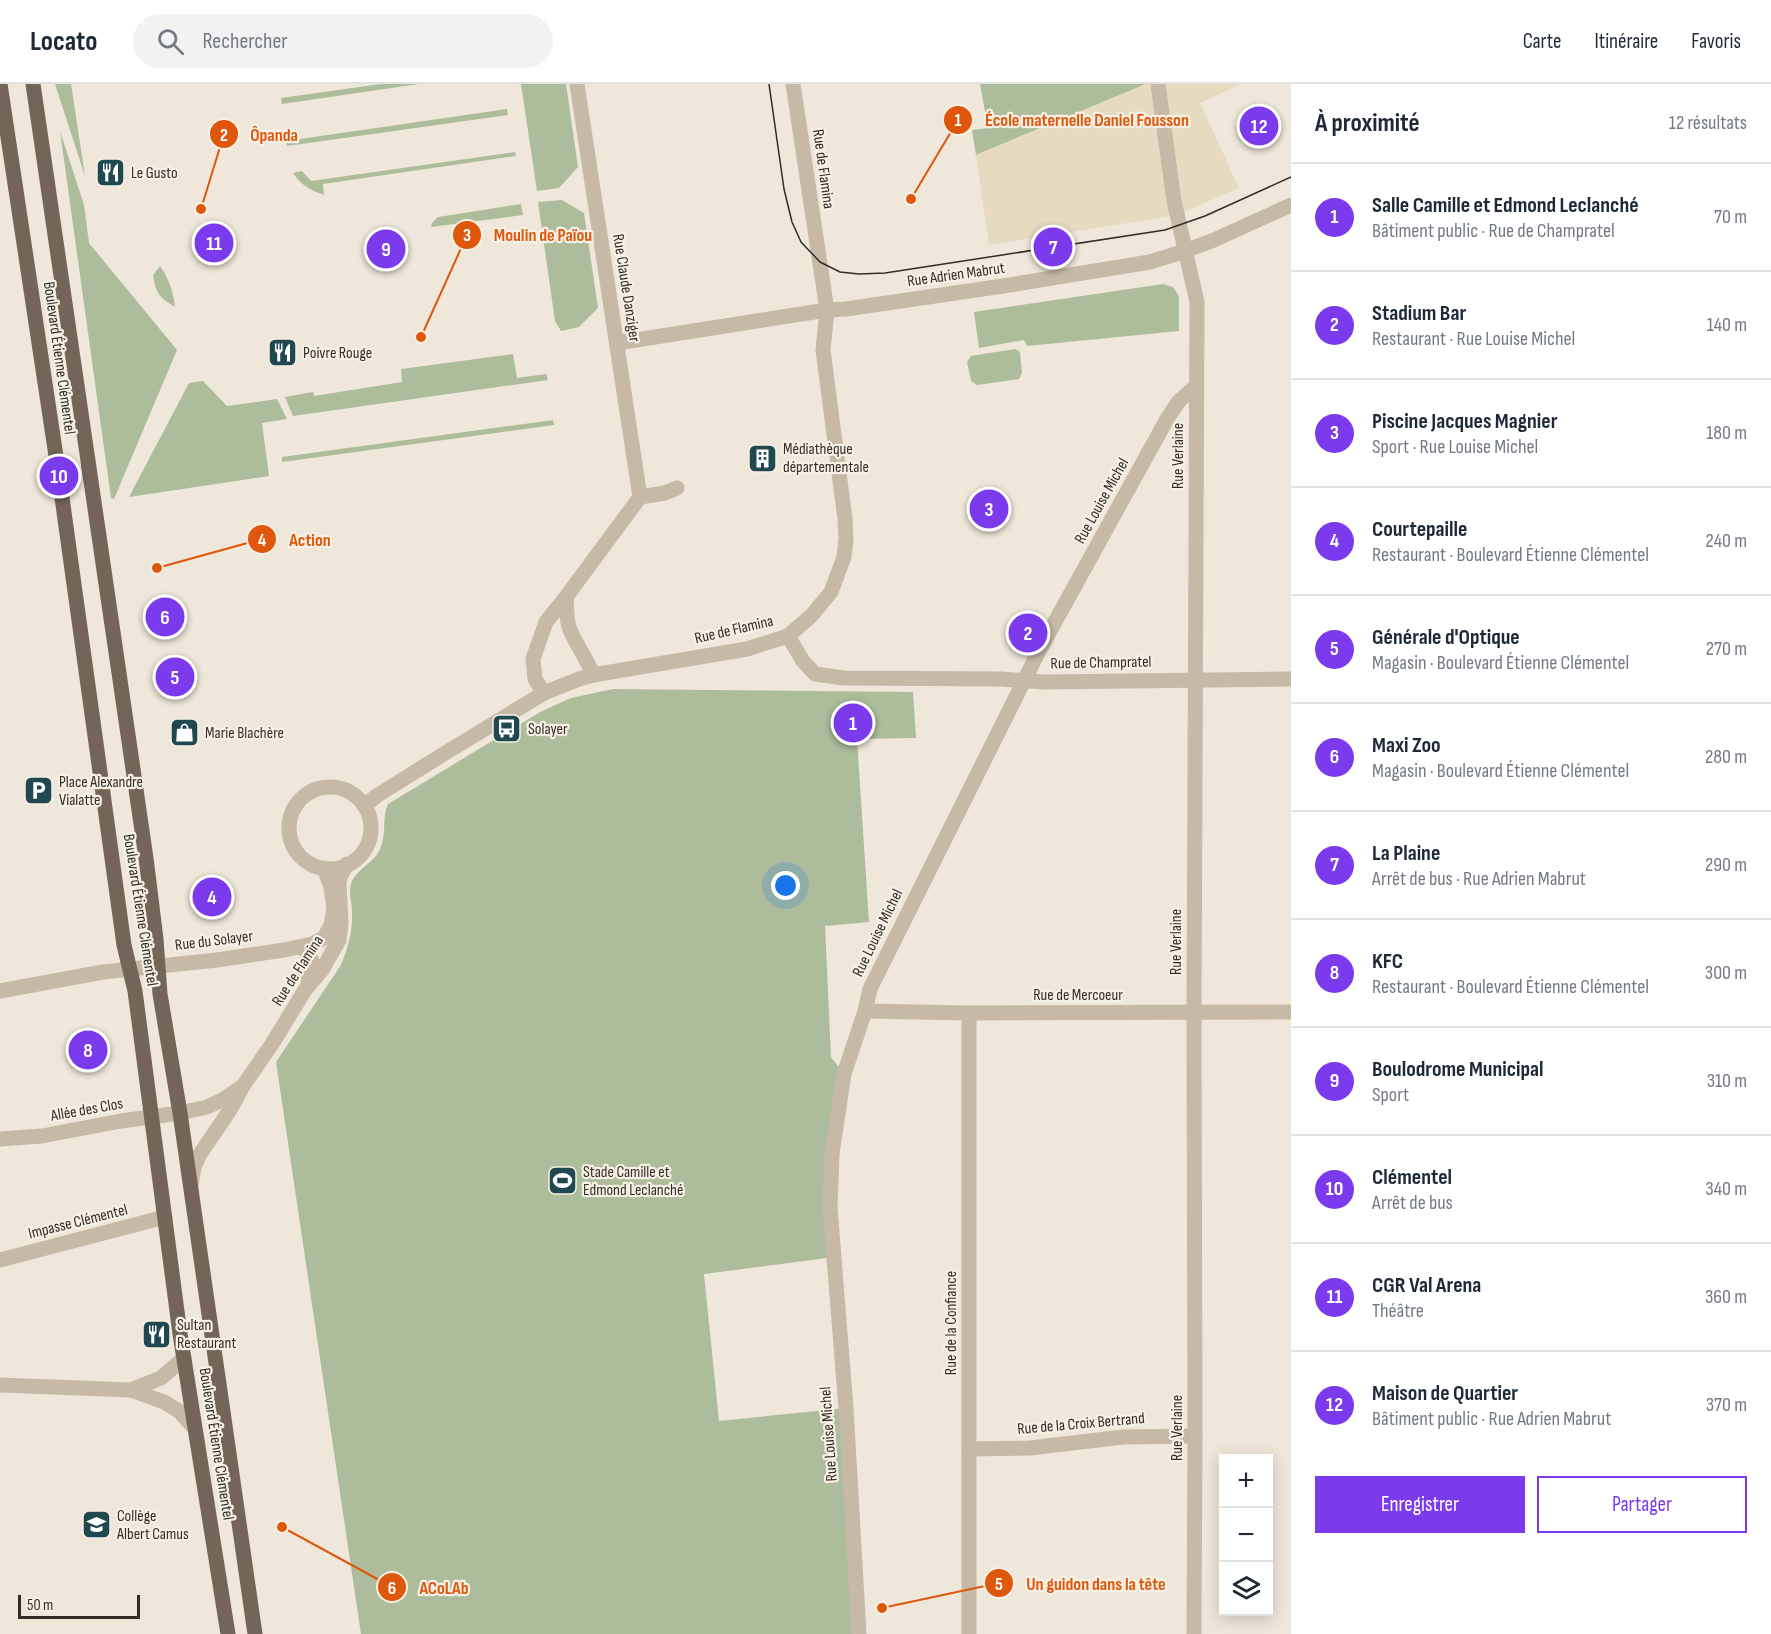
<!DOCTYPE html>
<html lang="fr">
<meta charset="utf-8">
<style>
:root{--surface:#fff;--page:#f2f2f3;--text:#1f2937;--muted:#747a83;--line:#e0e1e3;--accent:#7c3aed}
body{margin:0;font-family:"Sofia Sans Condensed",sans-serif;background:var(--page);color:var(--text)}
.controls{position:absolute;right:18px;bottom:18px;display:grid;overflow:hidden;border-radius:0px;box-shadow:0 3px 15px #0003}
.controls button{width:54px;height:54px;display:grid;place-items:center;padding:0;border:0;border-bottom:2px solid var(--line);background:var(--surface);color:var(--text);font:30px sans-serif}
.scale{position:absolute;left:18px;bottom:15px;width:122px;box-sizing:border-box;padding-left:6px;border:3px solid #332c27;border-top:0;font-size:16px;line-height:21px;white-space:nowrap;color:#332c27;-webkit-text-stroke:4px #f7f1e5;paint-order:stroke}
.you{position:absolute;left:786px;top:802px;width:21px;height:21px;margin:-15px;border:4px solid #fff;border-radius:50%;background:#1a73e8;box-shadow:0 0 0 9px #1a73e833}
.badge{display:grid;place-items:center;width:39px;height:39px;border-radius:50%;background:var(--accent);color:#fff;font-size:20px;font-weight:700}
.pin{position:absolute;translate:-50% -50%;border:3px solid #fff;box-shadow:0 2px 6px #0006}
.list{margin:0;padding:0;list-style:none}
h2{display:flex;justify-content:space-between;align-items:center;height:78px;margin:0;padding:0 24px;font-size:26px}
h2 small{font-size:20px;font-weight:400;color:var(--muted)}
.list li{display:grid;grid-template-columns:39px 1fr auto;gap:18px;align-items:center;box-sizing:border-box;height:108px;padding:0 24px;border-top:2px solid var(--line)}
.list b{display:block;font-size:22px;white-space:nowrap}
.list p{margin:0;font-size:20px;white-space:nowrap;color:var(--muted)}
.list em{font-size:20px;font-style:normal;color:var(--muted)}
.actions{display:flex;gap:12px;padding:18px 24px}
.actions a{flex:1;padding:14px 0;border:2px solid var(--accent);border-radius:0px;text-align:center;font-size:21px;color:var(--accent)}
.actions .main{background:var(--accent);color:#fff}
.icon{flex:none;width:33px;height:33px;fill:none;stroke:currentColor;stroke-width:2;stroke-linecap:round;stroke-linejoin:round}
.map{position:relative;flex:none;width:1291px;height:1550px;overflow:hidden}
header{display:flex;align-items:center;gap:36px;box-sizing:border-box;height:84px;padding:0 30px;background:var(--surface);border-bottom:2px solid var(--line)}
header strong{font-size:28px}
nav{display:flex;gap:33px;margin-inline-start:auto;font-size:21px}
.search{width:420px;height:54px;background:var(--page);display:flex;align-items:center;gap:15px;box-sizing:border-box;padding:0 21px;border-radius:33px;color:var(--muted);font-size:22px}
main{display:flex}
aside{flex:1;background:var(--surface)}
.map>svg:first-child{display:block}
.green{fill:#adbd9b}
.plaza{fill:#e6dac1}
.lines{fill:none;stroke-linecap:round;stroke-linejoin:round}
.minor{stroke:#c6b9a6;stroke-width:15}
.tertiary{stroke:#c6b9a6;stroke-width:15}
.primary{stroke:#746559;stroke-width:15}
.tram{stroke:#332c27;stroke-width:1.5}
.labels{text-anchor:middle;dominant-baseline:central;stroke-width:4.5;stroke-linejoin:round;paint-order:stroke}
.street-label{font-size:16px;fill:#332c27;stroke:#f7f1e5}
.poi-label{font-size:16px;fill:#332c27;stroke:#f7f1e5;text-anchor:start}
.leader{fill:none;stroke:#df570d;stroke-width:2}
.callout-dot{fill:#df570d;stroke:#f7f1e5;stroke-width:2}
.mark-label{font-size:18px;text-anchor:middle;font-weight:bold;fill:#fff}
.callout-label{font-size:18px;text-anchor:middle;font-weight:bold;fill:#df570d;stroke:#f7f1e5;stroke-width:4.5;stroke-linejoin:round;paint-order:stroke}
</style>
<header>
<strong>Locato</strong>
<div class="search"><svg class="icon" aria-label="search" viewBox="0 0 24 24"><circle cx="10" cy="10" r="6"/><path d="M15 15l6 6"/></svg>Rechercher</div>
<nav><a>Carte</a><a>Itinéraire</a><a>Favoris</a></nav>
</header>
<main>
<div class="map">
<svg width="1291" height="1550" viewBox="0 0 1291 1550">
<rect width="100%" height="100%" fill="#efe7d9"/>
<g class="green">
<path d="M55 0H71L85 92Z"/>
<path d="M381 0H419L282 20 281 14Z"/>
<path d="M521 0H566L578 83 559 104 537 107Z"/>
<path d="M980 0H1146L976 71 972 46 988 44Z"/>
<path d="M507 25 508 31 287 62 286 57Z"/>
<path d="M60 47 84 121 89 159 177 266 114 415 111 414Z"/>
<path d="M515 68 516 72 323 100 324 111C310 106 301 101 293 89L302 87 311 97Z"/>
<path d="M562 116 584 129 598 224 579 243 561 247 555 237 538 118Z"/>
<path d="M521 120 523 131 431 143 432 139 438 133Z"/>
<path d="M160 182C169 195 173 207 175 223 159 213 156 210 153 191Z"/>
<path d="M1163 200 1173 203 1179 212V247L1027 262 1024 256 979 264 974 228Z"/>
<path d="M1015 265 1020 268 1022 289 1019 295 977 301 971 297 967 278 971 272Z"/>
<path d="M513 270 517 294 546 290 548 296 293 332 285 313 313 308 314 312 402 298 401 285Z"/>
<path d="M203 297 227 322 277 315 287 335 262 339 269 392 129 413 189 299Z"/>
<path d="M553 336 554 341 282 378V373Z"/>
<path d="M613 605 913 608 916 654 857 655 869 838 825 842 831 973 844 990 832 1070 834 1173 704 1190 719 1337 846 1324 859 1550H361L276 978 341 881C348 864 353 847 352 827 352 818 348 809 351 800 355 787 371 780 378 769 388 753 381 735 388 720L542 627 571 614Z"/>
</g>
<path class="plaza" d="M1146 0H1241L1200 19 1239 104 1177 131 989 161 976 71Z"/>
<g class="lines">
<g class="minor">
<path d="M577 0 640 413"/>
<path d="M1158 0 1174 117 1197 218 1194 929 1195 1352 1194 1550"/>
<path d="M617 259 827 226"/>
<path d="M566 513C567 523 566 534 569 543 575 560 587 574 593 591"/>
<path d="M788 552 803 577 815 590 844 594 1000 595 1044 598 1291 595"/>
<path d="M544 609 535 595 533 575 546 538 566 513 640 413 665 409 677 404"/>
<path d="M865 927 969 929 1291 928"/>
<path d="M0 1176 165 1133"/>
<path d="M0 1301 131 1306 164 1318 179 1327 195 1345"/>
<path d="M131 1306 161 1294 184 1274"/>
<path d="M969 1365 1030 1364 1123 1353 1195 1352"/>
<path d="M859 1550 846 1324 830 1124 832 1070 844 990 865 927 870 905 1040 565 1167 335 1179 317 1196 302"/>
<path d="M969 1550V929"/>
</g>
<g class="tertiary">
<path d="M827 226 846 225 1003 202 1150 178 1185 167 1214 156 1291 121"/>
<circle cx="330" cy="744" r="41"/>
<path d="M364 722 378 711 442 671 544 609 579 595 593 591 747 565 788 552 811 532 831 508 844 473 846 455 845 435 823 266 827 226 793 0"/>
<path d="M301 863 307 868 313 879 308 898"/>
<path d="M0 907 103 888 217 876 284 866 312 860 324 854 331 841 334 825 331 803 324 784"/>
<path d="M0 1055 42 1052 121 1037 180 1029 207 1023 224 1015 243 1002 272 960 305 906 322 886 339 856 341 840 339 801 340 793 347 780"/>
<path d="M191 1101 194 1083 200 1070 230 1026 241 1006"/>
</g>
<g class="primary">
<path d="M0 0 59 392 124 861 135 907 180 1250 228 1550"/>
<path d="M33 0 146 774 156 855 160 910 180 1029 255 1550"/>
</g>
<path class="tram" d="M769 0 784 105 792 138 801 158 820 178 840 188 859 190 885 189 1165 146 1205 132 1291 93"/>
</g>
<defs>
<symbol id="restaurant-square" viewBox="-11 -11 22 22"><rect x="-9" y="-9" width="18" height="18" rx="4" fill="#1f4851" stroke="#f7f1e5"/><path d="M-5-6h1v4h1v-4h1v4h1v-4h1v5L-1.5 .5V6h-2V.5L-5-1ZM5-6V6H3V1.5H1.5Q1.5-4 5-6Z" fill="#fff"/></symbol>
<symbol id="building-square" viewBox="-11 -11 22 22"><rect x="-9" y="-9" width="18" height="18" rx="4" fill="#1f4851" stroke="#f7f1e5"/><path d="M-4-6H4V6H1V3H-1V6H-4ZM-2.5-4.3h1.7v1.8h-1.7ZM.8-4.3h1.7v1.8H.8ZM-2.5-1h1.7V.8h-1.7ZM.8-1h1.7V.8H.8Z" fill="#fff"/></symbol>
<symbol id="bus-square" viewBox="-11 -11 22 22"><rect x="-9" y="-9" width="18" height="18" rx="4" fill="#1f4851" stroke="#f7f1e5"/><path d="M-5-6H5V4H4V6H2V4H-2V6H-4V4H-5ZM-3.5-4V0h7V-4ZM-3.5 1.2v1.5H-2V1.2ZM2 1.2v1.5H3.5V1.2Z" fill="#fff"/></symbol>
<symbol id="shop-square" viewBox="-11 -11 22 22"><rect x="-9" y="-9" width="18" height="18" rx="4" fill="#1f4851" stroke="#f7f1e5"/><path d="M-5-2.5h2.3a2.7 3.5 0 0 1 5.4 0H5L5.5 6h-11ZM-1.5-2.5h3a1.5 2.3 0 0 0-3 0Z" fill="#fff"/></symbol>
<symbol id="parking-square" viewBox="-11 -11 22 22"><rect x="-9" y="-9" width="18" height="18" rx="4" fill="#1f4851" stroke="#f7f1e5"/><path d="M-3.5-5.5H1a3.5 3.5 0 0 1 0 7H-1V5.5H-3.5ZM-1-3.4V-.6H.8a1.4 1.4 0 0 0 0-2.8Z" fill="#fff"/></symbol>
<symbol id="stadium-square" viewBox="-11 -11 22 22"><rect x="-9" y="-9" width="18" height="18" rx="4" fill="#1f4851" stroke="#f7f1e5"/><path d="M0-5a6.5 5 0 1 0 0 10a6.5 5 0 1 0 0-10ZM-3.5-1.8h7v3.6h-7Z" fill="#fff"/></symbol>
<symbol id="school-square" viewBox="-11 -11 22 22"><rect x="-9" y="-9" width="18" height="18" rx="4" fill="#1f4851" stroke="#f7f1e5"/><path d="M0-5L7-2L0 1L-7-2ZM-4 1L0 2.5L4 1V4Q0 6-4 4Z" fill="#fff"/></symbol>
</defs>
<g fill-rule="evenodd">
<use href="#restaurant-square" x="94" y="72" width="33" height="33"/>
<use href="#restaurant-square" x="266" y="252" width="33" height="33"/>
<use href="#building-square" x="746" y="358" width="33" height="33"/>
<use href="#bus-square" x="490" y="628" width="33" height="33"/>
<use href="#shop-square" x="168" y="632" width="33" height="33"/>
<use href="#parking-square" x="22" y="690" width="33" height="33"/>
<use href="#stadium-square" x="546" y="1080" width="33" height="33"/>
<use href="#restaurant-square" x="140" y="1234" width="33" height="33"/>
<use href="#school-square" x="80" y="1424" width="33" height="33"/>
</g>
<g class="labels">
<g class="street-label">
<text transform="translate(823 85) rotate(82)">Rue de Flamina</text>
<text transform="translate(956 191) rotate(-8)">Rue Adrien Mabrut</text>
<text transform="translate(626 204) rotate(81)">Rue Claude Danziger</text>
<text transform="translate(59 274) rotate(82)">Boulevard Étienne Clémentel</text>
<text transform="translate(1178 372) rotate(-90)">Rue Verlaine</text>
<text transform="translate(1102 417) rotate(-61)">Rue Louise Michel</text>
<text transform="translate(734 546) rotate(-13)">Rue de Flamina</text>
<text transform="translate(1101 579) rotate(-1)">Rue de Champratel</text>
<text transform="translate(140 826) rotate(81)">Boulevard Étienne Clémentel</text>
<text transform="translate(878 849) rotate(-64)">Rue Louise Michel</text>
<text transform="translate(214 857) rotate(-7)">Rue du Solayer</text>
<text transform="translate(1176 858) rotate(-90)">Rue Verlaine</text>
<text transform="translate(298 887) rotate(-57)">Rue de Flamina</text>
<text x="1078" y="911">Rue de Mercoeur</text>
<text transform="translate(87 1026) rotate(-10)">Allée des Clos</text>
<text transform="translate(78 1138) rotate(-14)">Impasse Clémentel</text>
<text transform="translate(951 1239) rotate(-90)">Rue de la Confiance</text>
<text transform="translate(1081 1340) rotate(-5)">Rue de la Croix Bertrand</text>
<text transform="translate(1177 1344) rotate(-90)">Rue Verlaine</text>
<text transform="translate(829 1350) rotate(-94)">Rue Louise Michel</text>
<text transform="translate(216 1360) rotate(81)">Boulevard Étienne Clémentel</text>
</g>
<g class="poi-label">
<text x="131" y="89">Le Gusto</text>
<text x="303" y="269">Poivre Rouge</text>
<text x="783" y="365">Médiathèque<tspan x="783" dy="18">départementale</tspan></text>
<text x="528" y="645">Solayer</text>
<text x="205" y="649">Marie Blachère</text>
<text x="59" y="698">Place Alexandre<tspan x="59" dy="18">Vialatte</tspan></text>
<text x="583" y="1088">Stade Camille et<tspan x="583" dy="18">Edmond Leclanché</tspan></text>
<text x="177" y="1241">Sultan<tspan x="177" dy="18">Restaurant</tspan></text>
<text x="117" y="1432">Collège<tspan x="117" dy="18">Albert Camus</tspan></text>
</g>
</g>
<path class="leader" d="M911 115L958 36M201 125L224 50M421 253L467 151M157 484L262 455M882 1524L999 1499M282 1443L392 1503"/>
<g class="callout-dot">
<circle cx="911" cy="115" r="6"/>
<circle cx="201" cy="125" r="6"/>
<circle cx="421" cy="253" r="6"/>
<circle cx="157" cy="484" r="6"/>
<circle cx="882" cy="1524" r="6"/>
<circle cx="282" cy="1443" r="6"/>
<circle cx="958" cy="36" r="15"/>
<circle cx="224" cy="50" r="15"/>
<circle cx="467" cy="151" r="15"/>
<circle cx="262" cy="455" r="15"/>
<circle cx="999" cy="1499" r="15"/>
<circle cx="392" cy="1503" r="15"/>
</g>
<g class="mark-label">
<text x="958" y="42">1</text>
<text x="224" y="57">2</text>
<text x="467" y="157">3</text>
<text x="262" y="462">4</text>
<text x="999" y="1506">5</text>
<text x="392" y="1510">6</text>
</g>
<g class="callout-label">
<text x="1087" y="42">École maternelle Daniel Fousson</text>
<text x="274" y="57">Ôpanda</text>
<text x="543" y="157">Moulin de Païou</text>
<text x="310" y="462">Action</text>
<text x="1096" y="1506">Un guidon dans la tête</text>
<text x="444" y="1510">ACoLAb</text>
</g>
</svg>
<div class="controls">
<button>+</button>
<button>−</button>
<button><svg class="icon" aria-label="layers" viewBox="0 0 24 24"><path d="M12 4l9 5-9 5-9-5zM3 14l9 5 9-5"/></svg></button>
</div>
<div class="scale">50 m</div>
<div class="you"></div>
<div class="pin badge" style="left:853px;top:639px">1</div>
<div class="pin badge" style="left:1028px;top:549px">2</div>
<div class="pin badge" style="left:989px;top:425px">3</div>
<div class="pin badge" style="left:212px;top:813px">4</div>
<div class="pin badge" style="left:175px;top:593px">5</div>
<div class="pin badge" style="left:165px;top:533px">6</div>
<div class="pin badge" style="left:1053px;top:163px">7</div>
<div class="pin badge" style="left:88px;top:966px">8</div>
<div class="pin badge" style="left:386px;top:165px">9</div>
<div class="pin badge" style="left:59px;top:392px">10</div>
<div class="pin badge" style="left:214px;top:159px">11</div>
<div class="pin badge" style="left:1259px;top:42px">12</div>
</div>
<aside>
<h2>À proximité<small>12 résultats</small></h2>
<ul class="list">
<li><span class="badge">1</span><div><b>Salle Camille et Edmond Leclanché</b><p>Bâtiment public · Rue de Champratel</p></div><em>70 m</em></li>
<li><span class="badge">2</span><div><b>Stadium Bar</b><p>Restaurant · Rue Louise Michel</p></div><em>140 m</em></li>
<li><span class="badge">3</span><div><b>Piscine Jacques Magnier</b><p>Sport · Rue Louise Michel</p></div><em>180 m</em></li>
<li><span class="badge">4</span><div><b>Courtepaille</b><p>Restaurant · Boulevard Étienne Clémentel</p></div><em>240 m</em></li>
<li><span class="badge">5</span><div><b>Générale d'Optique</b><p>Magasin · Boulevard Étienne Clémentel</p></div><em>270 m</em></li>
<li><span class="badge">6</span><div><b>Maxi Zoo</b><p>Magasin · Boulevard Étienne Clémentel</p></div><em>280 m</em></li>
<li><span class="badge">7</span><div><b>La Plaine</b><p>Arrêt de bus · Rue Adrien Mabrut</p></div><em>290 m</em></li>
<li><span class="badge">8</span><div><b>KFC</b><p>Restaurant · Boulevard Étienne Clémentel</p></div><em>300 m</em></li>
<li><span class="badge">9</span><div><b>Boulodrome Municipal</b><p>Sport</p></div><em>310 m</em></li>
<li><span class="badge">10</span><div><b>Clémentel</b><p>Arrêt de bus</p></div><em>340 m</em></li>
<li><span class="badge">11</span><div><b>CGR Val Arena</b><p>Théâtre</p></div><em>360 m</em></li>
<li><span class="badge">12</span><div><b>Maison de Quartier</b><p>Bâtiment public · Rue Adrien Mabrut</p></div><em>370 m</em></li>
</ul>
<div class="actions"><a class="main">Enregistrer</a><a>Partager</a></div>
</aside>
</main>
